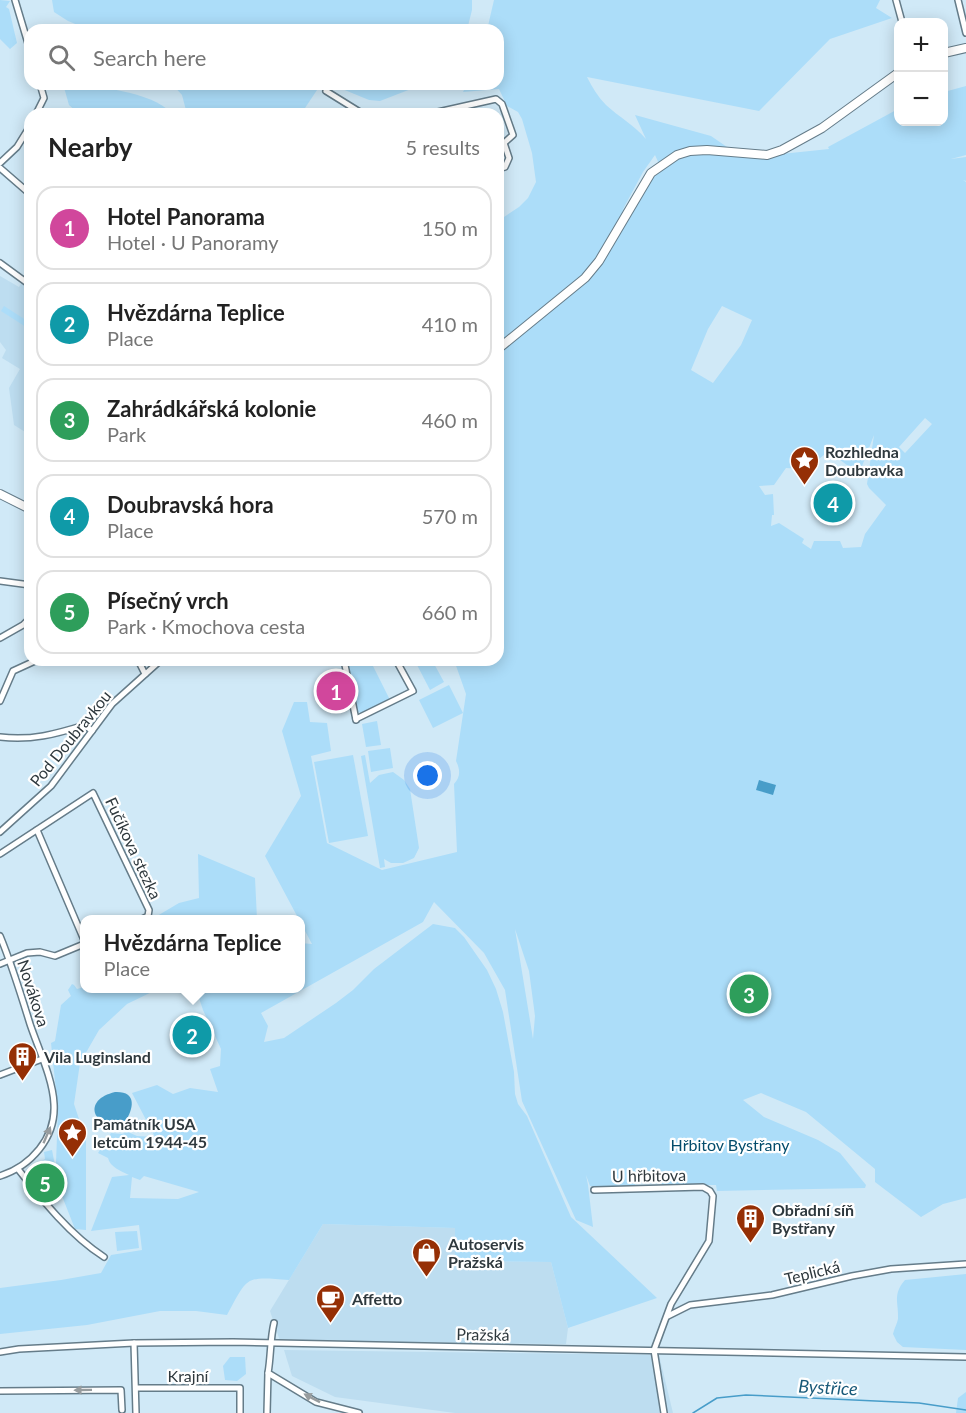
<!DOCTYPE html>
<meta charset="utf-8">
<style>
:root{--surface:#fff;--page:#f2f2f2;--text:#222;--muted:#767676;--line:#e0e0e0;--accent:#d93025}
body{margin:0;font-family:Lato,sans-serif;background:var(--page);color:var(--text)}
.controls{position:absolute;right:18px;top:18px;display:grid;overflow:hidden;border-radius:12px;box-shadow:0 3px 15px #0003}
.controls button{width:54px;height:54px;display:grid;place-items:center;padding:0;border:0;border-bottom:2px solid var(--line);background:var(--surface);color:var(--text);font:30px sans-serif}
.you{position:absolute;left:428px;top:776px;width:21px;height:21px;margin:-15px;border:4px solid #fff;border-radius:50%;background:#1a73e8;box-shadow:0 0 0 9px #1a73e833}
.badge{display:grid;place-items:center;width:39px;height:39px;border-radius:50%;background:var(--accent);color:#fff;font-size:20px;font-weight:700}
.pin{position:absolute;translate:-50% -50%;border:3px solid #fff;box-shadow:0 2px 6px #0006}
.popup{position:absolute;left:80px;top:915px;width:225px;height:78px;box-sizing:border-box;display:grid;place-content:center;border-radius:12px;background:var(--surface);filter:drop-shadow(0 2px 4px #0005);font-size:20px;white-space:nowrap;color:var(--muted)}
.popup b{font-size:22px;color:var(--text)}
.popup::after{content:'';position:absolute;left:50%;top:100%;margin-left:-12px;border:12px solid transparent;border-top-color:var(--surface)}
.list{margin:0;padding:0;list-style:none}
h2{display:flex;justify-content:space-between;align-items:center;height:78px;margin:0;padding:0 24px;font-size:26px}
h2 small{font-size:20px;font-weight:400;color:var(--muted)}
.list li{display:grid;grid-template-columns:39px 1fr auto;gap:18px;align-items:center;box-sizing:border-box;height:84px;margin:0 12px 12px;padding:0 12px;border:2px solid var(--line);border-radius:18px}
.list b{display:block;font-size:22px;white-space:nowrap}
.list p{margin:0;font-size:20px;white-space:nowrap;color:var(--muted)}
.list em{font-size:20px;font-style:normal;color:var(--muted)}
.icon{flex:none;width:33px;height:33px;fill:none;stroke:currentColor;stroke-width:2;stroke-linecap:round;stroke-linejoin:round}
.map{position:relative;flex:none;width:966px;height:1413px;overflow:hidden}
.search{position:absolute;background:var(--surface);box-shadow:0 3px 15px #0003;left:24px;top:24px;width:480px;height:66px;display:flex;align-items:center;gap:15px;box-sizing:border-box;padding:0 21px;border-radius:18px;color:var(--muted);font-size:22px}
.panel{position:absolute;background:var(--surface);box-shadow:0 3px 15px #0003;left:24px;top:108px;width:480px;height:558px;border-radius:18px}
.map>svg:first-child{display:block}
.built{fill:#bdddf0}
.green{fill:#acddf9;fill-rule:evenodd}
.water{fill:#489dc9}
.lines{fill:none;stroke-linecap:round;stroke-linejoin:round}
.stream{stroke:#489dc9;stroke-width:1.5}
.street-casing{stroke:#657c89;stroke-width:8}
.secondary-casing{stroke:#657c89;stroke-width:10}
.street{stroke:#fff;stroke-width:5}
.secondary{stroke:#fff;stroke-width:8}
.oneway{fill:#979c9e}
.labels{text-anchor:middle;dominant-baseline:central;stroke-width:4.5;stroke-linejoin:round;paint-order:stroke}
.poi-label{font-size:16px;font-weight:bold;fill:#2f393e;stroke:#fff;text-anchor:start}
.street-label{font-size:16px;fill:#2f393e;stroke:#fff}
.park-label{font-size:16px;fill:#034c6b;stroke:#fff}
.water-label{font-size:18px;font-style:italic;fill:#195a79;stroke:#fff}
</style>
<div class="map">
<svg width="966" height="1413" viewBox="0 0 966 1413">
<rect width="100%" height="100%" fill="#d0e9f7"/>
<g class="built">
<path d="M0 276 19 287 22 282 30 288V435L14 425 9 388 20 369 2 358 6 350 0 342Z"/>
<path d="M323 1224 456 1228 455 1261 551 1262 568 1328 566 1344 280 1341 270 1311Z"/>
<path d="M284 1350 659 1355 673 1413H455L335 1397 292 1376Z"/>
</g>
<g class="green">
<path d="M0 0 10 1 6 7 9 9 17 43 10 49 0 39Z"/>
<path d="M52 0H472V10L467 30H90L68 21 54 12Z"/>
<path d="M494 0H880L876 8 892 18 830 39 759 111 587 77C592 87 598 97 606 105 619 117 634 125 646 139L635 115 711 136 743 158 829 149 828 147 898 109V122H944V92L966 86V155L951 159 966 157V181L963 180 966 182V1198L943 1204 921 1217 875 1182V1169L806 1112 761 1093 743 1100 764 1117 818 1140 840 1153 866 1185 865 1188 717 1191 716 1185H662V1180H644V1182H635V1186H590L586 1175 588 1185 593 1227 576 1220 522 1101 505 990 484 953 434 902 423 922 261 1013 268 1026 264 1042 284 1038 336 1003 353 990 374 969 433 924 455 928 464 937 487 970 496 989 503 1012 514 1072 515 1094 518 1104 527 1116 571 1217 657 1298 568 1328 551 1262 455 1261V1228L323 1224 289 1280C244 1276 248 1277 227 1315L196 1311H160L87 1325 0 1334V1288L61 1280 101 1273 111 1255 142 1250 139 1225 91 1231 112 1177 129 1175C121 1171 110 1167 108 1158L98 1153 111 1133 122 1134 128 1132 137 1136 155 1137 132 1093 157 1085 173 1094 190 1088 218 1092 210 1069 220 1066 221 1049 203 1010 196 989 300 988V943L312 944 265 856 301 796 282 731 294 702H307L310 722 327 723 331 751 311 756 327 843 382 870 457 852 454 784C461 777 460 769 456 761L466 694 454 660H498V221L519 207 528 198 536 182 532 153 522 119 518 112 507 106 499 89 463 92 467 84H498V30H487ZM655 155 660 166 622 211 643 172ZM722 306 752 320 741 345 713 383 691 370 708 329ZM925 418 932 424 905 453 899 447ZM874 435 867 484 869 488 886 505 865 534 861 547 843 548 840 541H814L811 549 802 543 804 539 779 523 771 526 772 515H774L773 494 765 495 759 486 774 485 786 468C807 470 813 465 828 451L859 474ZM515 929 529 971 535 1016 533 1039ZM144 1176 199 1192 178 1199 130 1198 132 1177 140 1180Z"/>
<path d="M63 84C88 84 154 92 171 113L79 114 69 105Z"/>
<path d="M172 84H321L301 114H187L182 95Z"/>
<path d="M330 84H440L411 89 380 101 369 100Z"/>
<path d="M4 306 29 322 26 327 1 311Z"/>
<path d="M360 660H370L390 700 362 713 358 712 356 708 349 666Z"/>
<path d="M422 660H432L444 682 430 690 416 663Z"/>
<path d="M449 685 463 713 433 728 419 700Z"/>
<path d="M377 721 381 745 366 747 362 724Z"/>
<path d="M390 748 393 768 371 772 368 751Z"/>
<path d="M353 755 368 836 329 843 314 762Z"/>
<path d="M365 755 370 783 379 775 393 772 404 780 410 789 419 848 414 858 403 863H391L384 859 385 867 380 868 361 756Z"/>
<path d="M198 854 255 878 257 919H152L179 903 199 898Z"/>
<path d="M72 984 74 985 77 989 84 987V988L158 989 127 1004 99 1030 80 1063 74 1104 86 1140V1230L75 1229 62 1196 56 1163 58 1109 51 1043 55 1041 61 1005 71 996 68 990Z"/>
<path d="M52 1150 61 1196 51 1206 26 1175V1170L45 1159 44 1152Z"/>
<path d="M137 1231 139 1248 117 1251 115 1232Z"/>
<path d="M966 1274V1350L903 1347 897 1342 893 1334C894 1329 897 1324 898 1319 899 1303 892 1295 905 1280Z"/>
<path d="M230 1357H245L246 1374 237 1381 225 1380 223 1366Z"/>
<path d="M966 1392V1413H956L958 1398Z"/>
</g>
<g class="water">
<path d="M759 780 776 785 773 795 756 790Z"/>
<path d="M115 1092C137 1091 134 1108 125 1122 97 1133 78 1101 115 1092Z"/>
</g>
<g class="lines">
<path class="stream" d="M693 1413 717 1398 746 1395 919 1403 966 1410"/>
<defs>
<g id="street">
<path d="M15 0 30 50"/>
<path d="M896 0 902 22"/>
<path d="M958 0 966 33"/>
<path d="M326 91 363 114"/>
<path d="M36 114 44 98 40 84"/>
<path d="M429 114 496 99 502 104 513 135 504 143 498 145"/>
<path d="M0 163 17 147 30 126"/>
<path d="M0 168 30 194"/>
<path d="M498 169 505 167 509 158 504 143"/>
<path d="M0 263 30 285"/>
<path d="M0 581 30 585"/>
<path d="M0 638 23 625 30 618"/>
<path d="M138 660 145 674"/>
<path d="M344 660 356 720"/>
<path d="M0 701 13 671 37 660"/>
<path d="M356 719 413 691 396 660"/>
<path d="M0 737C31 741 56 734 85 725L92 731"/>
<path d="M37 830 84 940"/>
<path d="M0 832 51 786 112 704 161 660"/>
<path d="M0 854 93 793 149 910 148 916 140 920"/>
<path d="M0 936C12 965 21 995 30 1024 38 1048 53 1079 54 1104 56 1138 31 1166 0 1176"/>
<path d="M0 964 27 953 40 952 55 956 84 944"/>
<path d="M0 1075 42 1059"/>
<path d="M18 1169C43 1201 70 1235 104 1257"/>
<path d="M594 1190 703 1187 710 1191 713 1196 709 1241 671 1304 654 1350 664 1413"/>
<path d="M668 1316 690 1305 772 1295 852 1276 891 1269 966 1264"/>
<path d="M274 1323C270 1340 271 1356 268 1373L316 1402 359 1413"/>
<path d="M134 1343 136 1413"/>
<path d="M0 1352 19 1349 134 1343 233 1342 966 1357"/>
<path d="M136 1388H240V1413"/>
<path d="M0 1391 121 1390 122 1410"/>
<path d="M267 1413 268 1373"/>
</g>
<g id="secondary">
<path d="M944 53 966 48"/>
<path d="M498 349 585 278 599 261 651 173 677 155 690 151 707 150 767 155 782 150 822 128 898 73"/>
<path d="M0 494 30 509"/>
</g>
</defs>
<use href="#street" class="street-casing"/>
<use href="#secondary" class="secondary-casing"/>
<use href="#street" class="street"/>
<use href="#secondary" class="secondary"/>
</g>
<defs><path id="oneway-solid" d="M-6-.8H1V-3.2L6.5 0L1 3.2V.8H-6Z" transform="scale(1.5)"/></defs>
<g class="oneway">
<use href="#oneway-solid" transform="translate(47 1135) rotate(-67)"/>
<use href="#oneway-solid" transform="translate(83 1390) rotate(179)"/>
<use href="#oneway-solid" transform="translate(312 1398) rotate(-153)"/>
</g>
<defs>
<symbol id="sight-pin" viewBox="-11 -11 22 30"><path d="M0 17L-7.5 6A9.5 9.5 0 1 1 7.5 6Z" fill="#952f05" stroke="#fff"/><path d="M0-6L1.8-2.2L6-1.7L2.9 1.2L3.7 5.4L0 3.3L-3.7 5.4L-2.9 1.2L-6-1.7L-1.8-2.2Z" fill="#fff"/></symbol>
<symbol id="building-pin" viewBox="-11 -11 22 30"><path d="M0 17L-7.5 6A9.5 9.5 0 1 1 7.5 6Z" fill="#952f05" stroke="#fff"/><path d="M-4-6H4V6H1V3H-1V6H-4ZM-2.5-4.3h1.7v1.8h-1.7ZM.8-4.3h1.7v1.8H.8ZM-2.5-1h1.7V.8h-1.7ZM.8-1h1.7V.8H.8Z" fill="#fff"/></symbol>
<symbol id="shop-pin" viewBox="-11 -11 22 30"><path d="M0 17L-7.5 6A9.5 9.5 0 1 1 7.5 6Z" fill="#952f05" stroke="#fff"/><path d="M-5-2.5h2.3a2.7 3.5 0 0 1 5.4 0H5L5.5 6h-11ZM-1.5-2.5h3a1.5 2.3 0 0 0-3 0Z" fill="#fff"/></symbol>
<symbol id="cafe-pin" viewBox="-11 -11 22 30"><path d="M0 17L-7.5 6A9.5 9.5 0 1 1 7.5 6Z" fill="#952f05" stroke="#fff"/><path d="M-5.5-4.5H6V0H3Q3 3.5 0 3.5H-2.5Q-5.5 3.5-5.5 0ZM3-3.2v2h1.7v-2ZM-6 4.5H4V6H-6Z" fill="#fff"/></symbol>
</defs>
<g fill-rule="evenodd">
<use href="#sight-pin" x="788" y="444" width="33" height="45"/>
<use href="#building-pin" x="6" y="1040" width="33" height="45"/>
<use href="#sight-pin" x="56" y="1116" width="33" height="45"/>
<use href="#building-pin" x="734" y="1202" width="33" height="45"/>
<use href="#shop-pin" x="410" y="1236" width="33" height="45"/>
<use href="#cafe-pin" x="314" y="1282" width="33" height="45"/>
</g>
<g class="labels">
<g class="poi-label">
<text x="825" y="451">Rozhledna<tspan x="825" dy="18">Doubravka</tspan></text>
<text x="44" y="1056">Vila Luginsland</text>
<text x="93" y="1123">Památník USA<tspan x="93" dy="18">letcům 1944-45</tspan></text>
<text x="772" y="1209">Obřadní síň<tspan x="772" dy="18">Bystřany</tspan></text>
<text x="448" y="1243">Autoservis<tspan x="448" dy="18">Pražská</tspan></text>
<text x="352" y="1298">Affetto</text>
</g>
<g class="street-label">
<text transform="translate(70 738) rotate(-51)">Pod Doubravkou</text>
<text transform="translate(134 848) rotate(65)">Fučíkova stezka</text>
<text transform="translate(34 993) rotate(72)">Novákova</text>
<text transform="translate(649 1175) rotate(-1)">U hřbitova</text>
<text transform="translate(812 1272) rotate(-14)">Teplická</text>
<text transform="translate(483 1334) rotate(1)">Pražská</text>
<text x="188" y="1375">Krajní</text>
</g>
<g class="park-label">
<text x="730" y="1144">Hřbitov Bystřany</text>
</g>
<g class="water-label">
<text transform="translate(828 1387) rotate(3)">Bystřice</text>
</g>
</g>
</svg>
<div class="controls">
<button>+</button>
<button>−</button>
</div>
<div class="you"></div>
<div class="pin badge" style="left:336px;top:691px;background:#d1479c">1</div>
<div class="pin badge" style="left:192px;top:1035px;background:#0f9aa8">2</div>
<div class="popup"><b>Hvězdárna Teplice</b>Place</div>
<div class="pin badge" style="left:749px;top:994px;background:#2e9e5b">3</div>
<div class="pin badge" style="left:833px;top:503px;background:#0f9aa8">4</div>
<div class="pin badge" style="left:45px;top:1183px;background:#2e9e5b">5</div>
<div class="search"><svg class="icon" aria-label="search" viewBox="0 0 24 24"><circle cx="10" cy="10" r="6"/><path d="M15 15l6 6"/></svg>Search here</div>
<section class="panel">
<h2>Nearby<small>5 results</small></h2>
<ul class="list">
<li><span class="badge" style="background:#d1479c">1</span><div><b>Hotel Panorama</b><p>Hotel · U Panoramy</p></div><em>150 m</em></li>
<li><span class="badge" style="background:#0f9aa8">2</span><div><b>Hvězdárna Teplice</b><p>Place</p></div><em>410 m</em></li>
<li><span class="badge" style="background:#2e9e5b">3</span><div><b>Zahrádkářská kolonie</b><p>Park</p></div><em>460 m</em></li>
<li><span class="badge" style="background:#0f9aa8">4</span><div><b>Doubravská hora</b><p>Place</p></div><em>570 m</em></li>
<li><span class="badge" style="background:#2e9e5b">5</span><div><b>Písečný vrch</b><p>Park · Kmochova cesta</p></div><em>660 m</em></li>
</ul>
</section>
</div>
